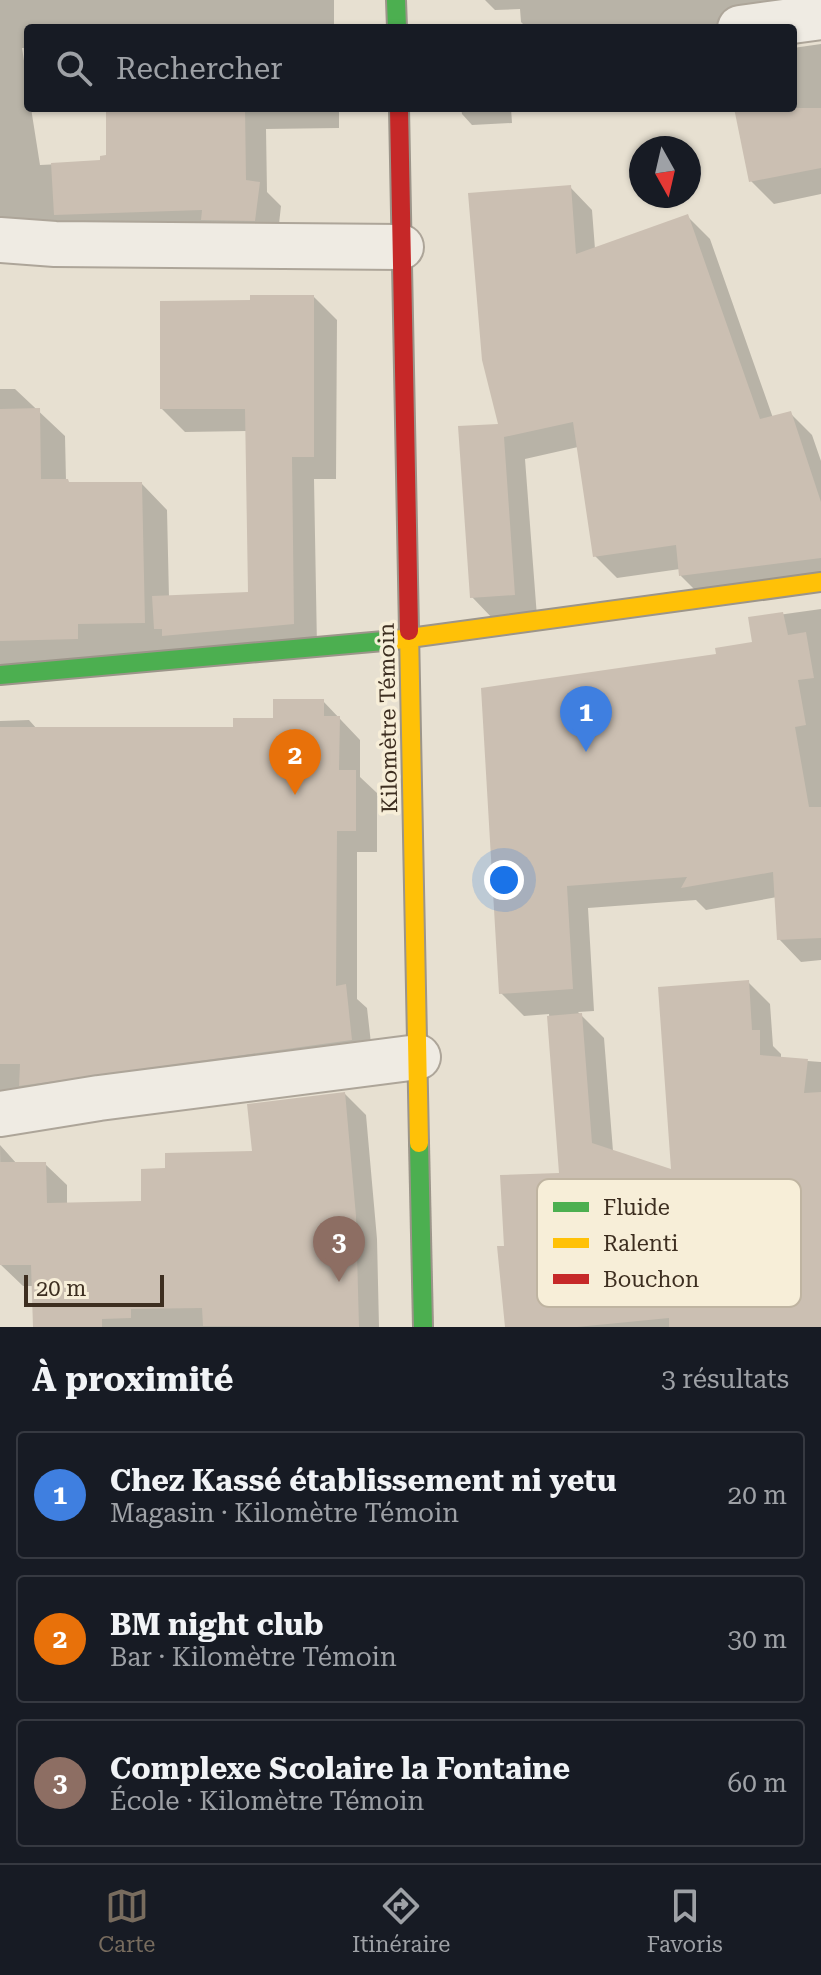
<!DOCTYPE html>
<html lang="fr">
<meta charset="utf-8">
<style>
:root{--surface:#171b24;--page:#20242c;--text:#f1f3f6;--muted:#9ea1a6;--line:#363941;--accent:#786c5e}
body{margin:0;font-family:"Roboto Serif",serif;background:var(--page);color:var(--text)}
.compass{position:absolute;left:629px;top:136px;width:72px;height:72px;border-radius:50%;background:var(--surface);box-shadow:0 2px 6px #0004;rotate:172deg}
.scale{position:absolute;left:24px;bottom:20px;width:140px;box-sizing:border-box;padding-left:8px;border:4px solid #3d2e20;border-top:0;font-size:22px;line-height:28px;white-space:nowrap;color:#3d2e20;-webkit-text-stroke:6px #f7eed8;paint-order:stroke}
.you{position:absolute;left:504px;top:880px;width:28px;height:28px;margin:-20px;border:6px solid #fff;border-radius:50%;background:#1a73e8;box-shadow:0 0 0 12px #1a73e833}
.badge{display:grid;place-items:center;width:52px;height:52px;border-radius:50%;background:var(--accent);color:#fff;font-size:26px;font-weight:700}
.pin{position:absolute;translate:-50% -66px;filter:drop-shadow(0 2px 4px #0008)}
.pin::after{content:'';position:absolute;top:42px;width:28px;height:24px;background:inherit;clip-path:polygon(0 0,100% 0,50% 100%)}
.list{margin:0;padding:0;list-style:none}
h2{display:flex;justify-content:space-between;align-items:center;height:104px;margin:0;padding:0 32px;font-size:34px}
h2 small{font-size:26px;font-weight:400;color:var(--muted)}
.list li{display:grid;grid-template-columns:52px 1fr auto;gap:24px;align-items:center;box-sizing:border-box;height:128px;margin:0 16px 16px;padding:0 16px;border:2px solid var(--line);border-radius:8px}
.list b{display:block;font-size:30px;white-space:nowrap}
.list p{margin:0;font-size:26px;white-space:nowrap;color:var(--muted)}
.list em{font-size:26px;font-style:normal;color:var(--muted)}
.icon{flex:none;width:44px;height:44px;fill:none;stroke:currentColor;stroke-width:2;stroke-linecap:round;stroke-linejoin:round}
.map{position:relative;flex:none;width:821px;height:1327px;overflow:hidden}
.search{position:absolute;background:var(--surface);box-shadow:0 2px 6px #0004;left:24px;right:24px;top:24px;height:88px;display:flex;align-items:center;gap:20px;box-sizing:border-box;padding:0 28px;border-radius:8px;color:var(--muted);font-size:30px}
.sheet{height:536px;background:var(--surface)}
nav{display:flex;justify-content:space-around;align-items:center;box-sizing:border-box;height:112px;border-top:2px solid var(--line);background:var(--surface);font-size:22px;color:var(--muted)}
nav a{display:grid;justify-items:center;gap:4px}
nav .on{color:var(--accent)}
.map>svg:first-child{display:block}
.shadow{fill:#0003}
.building{fill:#cbbfb2}
.lines{fill:none;stroke-linecap:round;stroke-linejoin:round}
.street-casing{stroke:#ada599;stroke-width:48}
.fast-casing{stroke:#9c958a;stroke-width:22}
.slow-casing{stroke:#9c958a;stroke-width:22}
.jam-casing{stroke:#9c958a;stroke-width:22}
.street{stroke:#efebe3;stroke-width:44}
.fast{stroke:#4caf50;stroke-width:18}
.slow{stroke:#ffc107;stroke-width:18}
.jam{stroke:#c62828;stroke-width:18}
.labels{text-anchor:middle;dominant-baseline:central;stroke-width:7;stroke-linejoin:round;paint-order:stroke}
.street-label{font-size:22px;fill:#3d2e20;stroke:#f7eed8}
.key{fill:#f7eed8;stroke:#bfb4a1;stroke-width:2}
.key-label{font-size:22px;fill:#3d2e20}
</style>
<div class="map">
<svg width="821" height="1327" viewBox="0 0 821 1327">
<rect width="100%" height="100%" fill="#e7e0d1"/>
<g class="shadow">
<path d="M0 0H334V28H28V48H22L28 86V108H31L40 165 102 162 108 157V108H339V128L266 129 267 192 281 206 277 242 0 227Z"/>
<path d="M485 0H821L753 28H527L521 22 520 9 495 10Z"/>
<path d="M821 44V194L774 204 751 181 737 108H793V48Z"/>
<path d="M461 108H511L512 123 472 125 462 114Z"/>
<path d="M570 187 592 210 595 249 688 217 710 239 773 418 790 413 812 435 821 461V582L703 598 681 576 680 569 617 578 595 556 578 447 525 459 537 617 494 620 472 597 500 425Z"/>
<path d="M314 297 337 320 336 479H314L317 647 0 667V389H15L65 436 66 481 71 484H142L167 510 169 598 250 594 247 431 185 432 162 409 252 302Z"/>
<path d="M821 609V960L801 962 779 939 777 897 706 910 696 900 588 908 594 1011 578 1012 604 1038 613 1151 673 1172 748 982 770 1004 773 1046 781 1054V1059L821 1062V1327H507L506 1248 562 1175 549 1014 524 1016 501 993 483 689 718 656 755 644 750 619Z"/>
<path d="M323 701 360 740V777L377 793V852H357V999L367 1008 373 1061 0 1124V721L29 720 37 729H235L275 720Z"/>
<path d="M345 1094 366 1115 377 1239 379 1327H35L34 1286H23L1 1265 0 1145 17 1164H45L67 1185V1205L143 1202 167 1170 254 1153Z"/>
</g>
<g class="building">
<path d="M106 108H245L246 180 260 182 255 221 201 220 202 210 54 215 51 163 100 160V156L106 155Z"/>
<path d="M734 108H821V168L749 182Z"/>
<path d="M571 185 576 254 688 214 760 419 791 411 821 502V558L679 576 676 545 593 557 573 422 504 437 515 595 470 598 458 426 498 424 482 360 468 193Z"/>
<path d="M250 295H314V457H292L294 624 162 636V629H154L152 596 248 592 245 409H160V301L250 300Z"/>
<path d="M40 408 41 479H68L69 482H142L145 623 78 624V639L0 641V409Z"/>
<path d="M783 612 788 635 806 632 814 678 798 680 806 725 795 727 809 807H821V938L777 940 773 872 681 888 687 877 567 886 573 989 499 994 481 688 716 654 715 648 752 642 748 617Z"/>
<path d="M273 699H324V716H340L339 770H356V831H337L336 986 346 984 352 1040 19 1086 20 1064H0V727H233V718H273Z"/>
<path d="M749 980 752 1030H760V1055L808 1059 804 1093 821 1092V1327H669V1318L577 1327H505L497 1246H504L500 1175 559 1173 547 1016 582 1013 592 1143 671 1169 658 987Z"/>
<path d="M345 1092 356 1216 359 1327 203 1326 202 1308 131 1309V1318L102 1319V1327H33L31 1265H0V1162H46L47 1203 141 1201V1169L165 1168V1153L252 1151 247 1104Z"/>
</g>
<g class="lines">
<defs>
<g id="street">
<path d="M740 28 821 17"/>
<path d="M0 240 55 244 401 247"/>
<path d="M0 1114 99 1098 418 1057"/>
</g>
<g id="fast">
<path d="M396 0 397 28"/>
<path d="M0 675 395 640"/>
<path d="M419 1143 423 1327"/>
</g>
<g id="slow">
<path d="M409 631 419 1143"/>
<path d="M395 640 821 582"/>
</g>
<path id="jam" d="M399 108 409 631"/>
</defs>
<use href="#street" class="street-casing"/>
<use href="#fast" class="fast-casing"/>
<use href="#slow" class="slow-casing"/>
<use href="#jam" class="jam-casing"/>
<use href="#street" class="street"/>
<use href="#fast" class="fast"/>
<use href="#slow" class="slow"/>
<use href="#jam" class="jam"/>
</g>
<g class="labels">
<g class="street-label">
<text transform="translate(388 718) rotate(-91)">Kilomètre Témoin</text>
</g>
</g>
<rect x="537" y="1179" width="264" height="128" rx="12" class="key"/>
<rect x="553" y="1202" width="36" height="10" fill="#4caf50"/>
<rect x="553" y="1238" width="36" height="10" fill="#ffc107"/>
<rect x="553" y="1274" width="36" height="10" fill="#c62828"/>
<g class="key-label">
<text x="603" y="1215">Fluide</text>
<text x="603" y="1251">Ralenti</text>
<text x="603" y="1287">Bouchon</text>
</g>
</svg>
<svg class="compass" viewBox="-18 -18 36 36"><path d="M0-13l5 13h-10z" fill="#e53935"/><path d="M0 13l5-13h-10z" fill="#9ea1a6"/></svg>
<div class="scale">20 m</div>
<div class="you"></div>
<div class="pin badge" style="left:586px;top:752px;background:#3f7fe0">1</div>
<div class="pin badge" style="left:295px;top:795px;background:#e8710a">2</div>
<div class="pin badge" style="left:339px;top:1282px;background:#8d6e63">3</div>
<div class="search"><svg class="icon" aria-label="search" viewBox="0 0 24 24"><circle cx="10" cy="10" r="6"/><path d="M15 15l6 6"/></svg>Rechercher</div>
</div>
<section class="sheet">
<h2>À proximité<small>3 résultats</small></h2>
<ul class="list">
<li><span class="badge" style="background:#3f7fe0">1</span><div><b>Chez Kassé établissement ni yetu</b><p>Magasin · Kilomètre Témoin</p></div><em>20 m</em></li>
<li><span class="badge" style="background:#e8710a">2</span><div><b>BM night club</b><p>Bar · Kilomètre Témoin</p></div><em>30 m</em></li>
<li><span class="badge" style="background:#8d6e63">3</span><div><b>Complexe Scolaire la Fontaine</b><p>École · Kilomètre Témoin</p></div><em>60 m</em></li>
</ul>
</section>
<nav>
<a class="on"><svg class="icon" aria-label="map" viewBox="0 0 24 24"><path d="M3 6l6-2 6 2 6-2v14l-6 2-6-2-6 2zM9 4v14M15 6v14"/></svg>Carte</a>
<a><svg class="icon" aria-label="directions" viewBox="0 0 24 24"><path d="M12 3l9 9-9 9-9-9zM9 14v-3h6M13 9l2 2-2 2"/></svg>Itinéraire</a>
<a><svg class="icon" aria-label="saved" viewBox="0 0 24 24"><path d="M7 4h10v16l-5-4-5 4z"/></svg>Favoris</a>
</nav>
